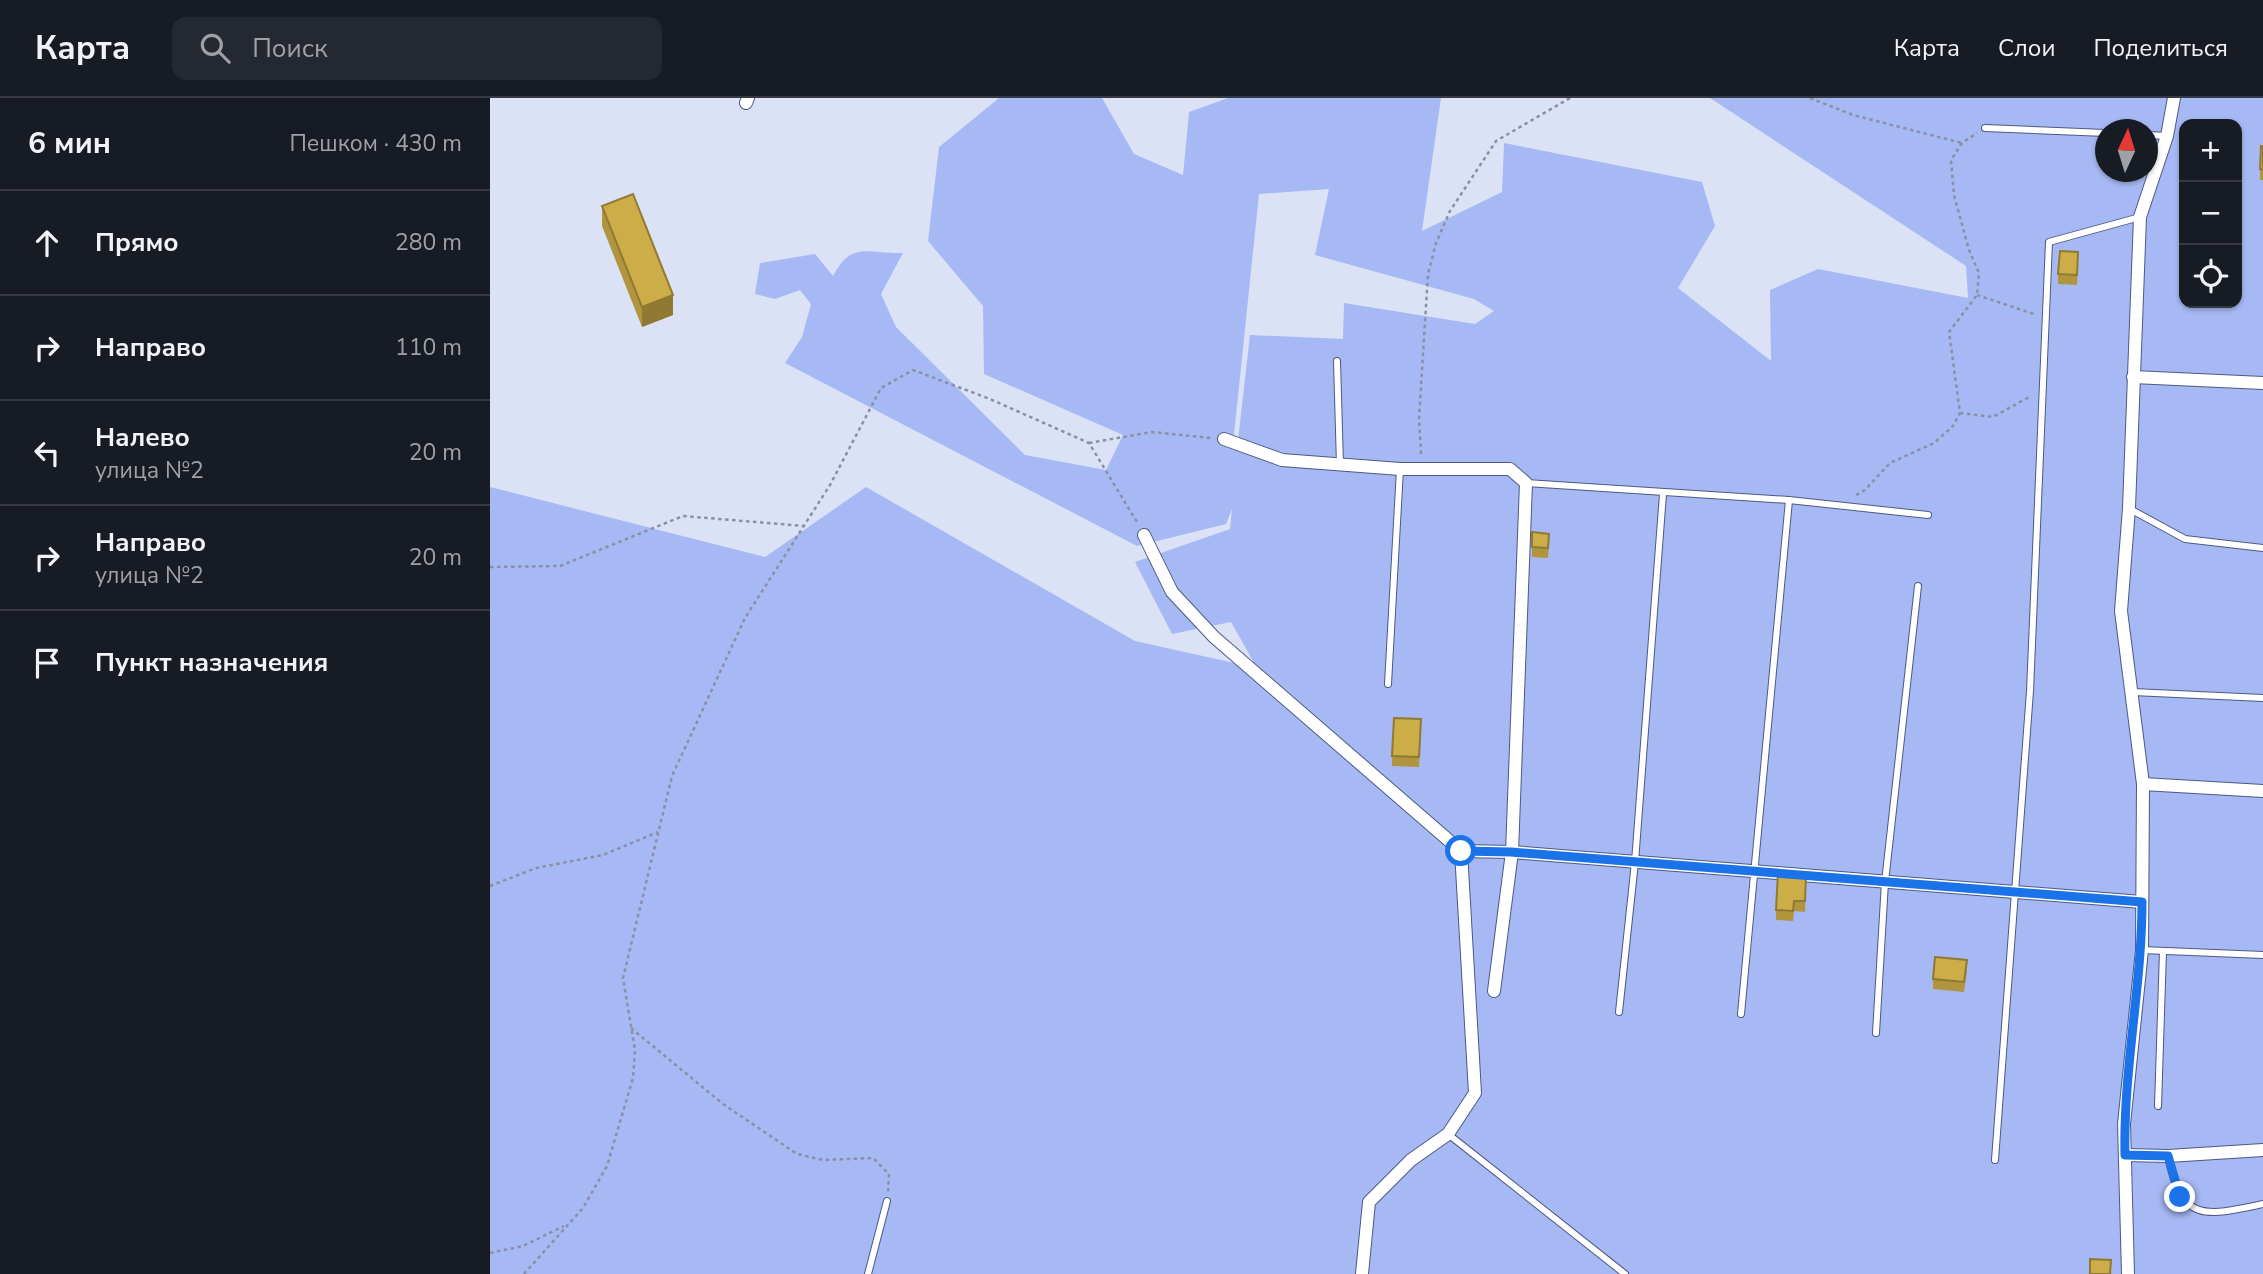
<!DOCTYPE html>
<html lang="ru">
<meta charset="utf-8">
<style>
:root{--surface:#171b24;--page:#242831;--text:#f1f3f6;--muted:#9ea1a6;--line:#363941}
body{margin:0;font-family:"Nunito Sans",sans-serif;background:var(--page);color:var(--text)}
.controls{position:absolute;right:21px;top:21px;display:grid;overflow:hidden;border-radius:14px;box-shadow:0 2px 5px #0004}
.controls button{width:63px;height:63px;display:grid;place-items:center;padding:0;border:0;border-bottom:2px solid var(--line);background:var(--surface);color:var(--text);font:35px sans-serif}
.compass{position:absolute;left:1605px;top:21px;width:63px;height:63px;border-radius:50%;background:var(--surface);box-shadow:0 2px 5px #0004;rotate:4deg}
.stop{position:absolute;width:21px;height:21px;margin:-16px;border:5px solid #1a73e8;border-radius:50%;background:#fff}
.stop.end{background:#1a73e8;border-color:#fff;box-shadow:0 2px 7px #0008}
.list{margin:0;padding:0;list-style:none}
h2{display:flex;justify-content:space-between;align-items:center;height:91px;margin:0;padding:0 28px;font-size:30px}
h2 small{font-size:23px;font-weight:400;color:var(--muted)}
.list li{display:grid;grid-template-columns:46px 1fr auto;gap:21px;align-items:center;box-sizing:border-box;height:105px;padding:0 28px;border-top:2px solid var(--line)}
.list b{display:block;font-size:26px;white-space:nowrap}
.list p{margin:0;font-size:23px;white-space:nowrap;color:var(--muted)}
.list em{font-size:23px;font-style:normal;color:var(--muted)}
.icon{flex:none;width:38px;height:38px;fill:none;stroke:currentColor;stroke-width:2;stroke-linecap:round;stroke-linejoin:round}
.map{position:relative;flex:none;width:1773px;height:1176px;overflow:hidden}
header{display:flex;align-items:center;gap:42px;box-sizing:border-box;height:98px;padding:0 35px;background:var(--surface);border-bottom:2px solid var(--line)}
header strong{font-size:33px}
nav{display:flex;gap:38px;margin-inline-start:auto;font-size:24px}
.search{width:490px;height:63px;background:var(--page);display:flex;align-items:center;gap:18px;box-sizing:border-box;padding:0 24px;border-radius:14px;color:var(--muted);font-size:26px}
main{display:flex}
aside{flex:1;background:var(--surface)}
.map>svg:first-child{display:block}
.green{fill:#a7b9f4;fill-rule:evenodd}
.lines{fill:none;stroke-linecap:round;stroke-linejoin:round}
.service-casing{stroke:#4d5983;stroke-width:8}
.minor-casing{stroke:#4d5983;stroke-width:14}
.path{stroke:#8990a4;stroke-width:2.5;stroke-dasharray:3.5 3.5;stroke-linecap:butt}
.service{stroke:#fff;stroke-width:6}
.minor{stroke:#fff;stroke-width:12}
.wall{fill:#b0953e}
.shaded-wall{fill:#907932}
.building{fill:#cdad48;stroke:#907932;stroke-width:2}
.route{stroke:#1a73e8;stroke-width:9}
</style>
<header>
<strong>Карта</strong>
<div class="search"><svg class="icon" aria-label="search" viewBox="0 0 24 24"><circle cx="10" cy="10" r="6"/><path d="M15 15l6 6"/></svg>Поиск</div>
<nav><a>Карта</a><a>Слои</a><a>Поделиться</a></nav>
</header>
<main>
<aside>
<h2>6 мин<small>Пешком · 430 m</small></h2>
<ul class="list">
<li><svg class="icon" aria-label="ahead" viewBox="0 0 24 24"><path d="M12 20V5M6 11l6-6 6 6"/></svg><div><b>Прямо</b></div><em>280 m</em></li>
<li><svg class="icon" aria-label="right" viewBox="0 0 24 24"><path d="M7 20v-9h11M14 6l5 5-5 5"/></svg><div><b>Направо</b></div><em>110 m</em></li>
<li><svg class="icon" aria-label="left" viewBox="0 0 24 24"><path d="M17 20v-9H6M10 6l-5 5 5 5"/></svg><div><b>Налево</b><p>улица №2</p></div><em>20 m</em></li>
<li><svg class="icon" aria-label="right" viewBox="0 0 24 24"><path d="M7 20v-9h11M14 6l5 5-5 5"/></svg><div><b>Направо</b><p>улица №2</p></div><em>20 m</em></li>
<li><svg class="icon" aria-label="arrive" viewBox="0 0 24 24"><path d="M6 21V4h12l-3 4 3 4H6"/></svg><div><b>Пункт назначения</b></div></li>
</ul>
</aside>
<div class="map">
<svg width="1773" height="1176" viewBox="0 0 1773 1176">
<rect width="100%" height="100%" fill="#dbe2f6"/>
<path class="green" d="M509 0H612L644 56 693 77 699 14 738 0H951L932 133 1012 94 1014 45 1212 84 1225 128 1188 190 1281 263 1280 192 1328 171 1478 200 1476 168 1220 0H1773V1176H0V389L275 459 376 389 645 543 767 570 741 524 682 536 645 464 740 431 742 411 736 426 647 448 295 265 312 239 321 206 310 192 285 201 265 196 270 165 325 156 343 178C362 142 378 156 413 155L391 196 406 229 535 357 616 372 633 337 494 276 493 208 438 143 449 49ZM1694 26H1747V205H1694ZM1616 32H1658V74H1616ZM839 91 825 157 984 201 1004 213 985 226 854 205 853 241 760 237 748 342 744 337 769 96Z"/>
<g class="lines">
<defs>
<g id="service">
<path d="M1495 30 1616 35"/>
<path d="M1658 37 1677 38"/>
<path d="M847 263 850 367"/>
<path d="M1036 385 1299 402 1438 417"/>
<path d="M1640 411 1695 441 1773 450"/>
<path d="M898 586 910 371"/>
<path d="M1643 594 1773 600"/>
<path d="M1652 852 1773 857"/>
<path d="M1129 914 1145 764 1173 396"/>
<path d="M1251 916 1299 402"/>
<path d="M1386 935 1395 784 1428 488"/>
<path d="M1668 1008 1673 853"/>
<path d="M958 1036 1135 1176"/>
<path d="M1678 1058C1691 1124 1714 1119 1773 1106"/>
<path d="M1505 1062 1540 593 1559 144 1650 119"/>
<path d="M378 1176 397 1103"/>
</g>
<g id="minor">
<path d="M256 5 258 0"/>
<path d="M1643 279 1773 285"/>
<path d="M734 341 792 362 910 371H1020L1036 385 1022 754 1004 893"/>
<path d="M654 437 682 494 724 539 971 753 985 995 958 1036 921 1062 879 1104 872 1176"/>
<path d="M1653 686 1773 693"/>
<path d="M971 753 1022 754 1652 804"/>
<path d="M1635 1057 1678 1058 1773 1052"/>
<path d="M1638 1176 1634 1026 1652 852 1653 686 1631 513 1639 410 1650 119 1677 38 1684 0"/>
</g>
</defs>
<use href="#service" class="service-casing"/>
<use href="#minor" class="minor-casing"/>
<g class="path">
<path d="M1320 0 1363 17 1472 45"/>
<path d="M1487 197 1544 216"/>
<path d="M1470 315 1503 319 1541 298"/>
<path d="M599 345 662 334 721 340"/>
<path d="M931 356 929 320 938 176 946 145 960 113 1006 43 1080 0"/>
<path d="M1366 397 1375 392 1400 365 1444 345 1463 328 1470 315 1459 234 1487 197 1489 175 1479 152 1464 97 1461 62 1472 45 1487 35"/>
<path d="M0 469 70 468 193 418 314 428"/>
<path d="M0 788 46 770 113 757 168 734"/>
<path d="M141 930 233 1006 307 1056 333 1062 383 1060 399 1076 398 1094"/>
<path d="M0 1155 33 1148 74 1128"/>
<path d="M34 1176 93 1110 117 1068 143 980 145 952 133 880 182 678 255 520 340 387 391 290 423 272 500 301 599 345 647 424"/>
</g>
<use href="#service" class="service"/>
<use href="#minor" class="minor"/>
</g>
<g class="wall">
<path d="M1773 48V82H1770V71Z"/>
<path d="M112 108 183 217 152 229 112 128Z"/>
<path d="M1588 164 1587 187 1568 186V176Z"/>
<path d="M1042 434 1059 446 1058 460 1042 459Z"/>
<path d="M931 621 929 669 902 668V658Z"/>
<path d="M1316 786 1315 814 1304 813 1303 823 1286 822V812Z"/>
<path d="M1477 872 1474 894 1443 891V881Z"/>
</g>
<path class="shaded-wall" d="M183 197V217L152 229V209Z"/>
<g class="building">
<path d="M1771 48H1773V72L1770 71Z"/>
<path d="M143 96 183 197 152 209 112 108Z"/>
<path d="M1570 153 1588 154 1587 177 1568 176Z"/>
<path d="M1042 434 1059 436 1058 450 1042 449Z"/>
<path d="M904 620 931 621 929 659 902 658Z"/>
<path d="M1288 774 1316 776 1315 803H1304L1303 813 1286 812Z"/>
<path d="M1445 859 1477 862 1474 884 1443 881Z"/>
<path d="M1600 1161 1621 1162 1620 1176H1600Z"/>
</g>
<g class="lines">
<path class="route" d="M971 753 1021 754 1652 804C1652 888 1633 972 1635 1057L1678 1058 1690 1099"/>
</g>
</svg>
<div class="controls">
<button>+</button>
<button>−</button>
<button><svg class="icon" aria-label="locate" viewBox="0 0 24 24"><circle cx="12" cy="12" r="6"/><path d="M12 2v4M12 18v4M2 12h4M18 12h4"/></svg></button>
</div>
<svg class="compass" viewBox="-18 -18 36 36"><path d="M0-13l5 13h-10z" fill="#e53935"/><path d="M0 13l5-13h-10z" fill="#9ea1a6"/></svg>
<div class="stop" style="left:971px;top:753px"></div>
<div class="stop end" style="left:1690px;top:1099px"></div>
</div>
</main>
